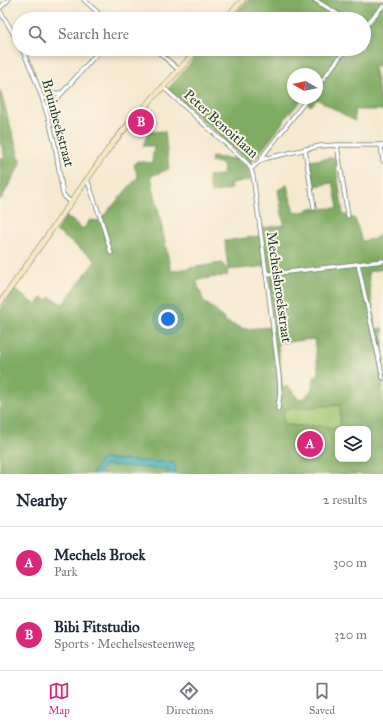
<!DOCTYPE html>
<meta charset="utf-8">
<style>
:root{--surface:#fff;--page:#f6f6f7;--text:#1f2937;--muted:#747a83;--line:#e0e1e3;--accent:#db2777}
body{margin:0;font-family:"IM FELL Great Primer",serif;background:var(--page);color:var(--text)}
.controls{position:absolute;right:12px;bottom:12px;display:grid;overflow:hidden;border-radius:8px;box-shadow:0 2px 6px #0003}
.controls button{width:36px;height:36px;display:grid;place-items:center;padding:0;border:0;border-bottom:1px solid var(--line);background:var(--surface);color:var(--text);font:20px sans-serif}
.compass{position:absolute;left:287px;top:68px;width:36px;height:36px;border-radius:50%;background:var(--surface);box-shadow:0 2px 6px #0003;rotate:279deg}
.you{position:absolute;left:168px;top:319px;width:14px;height:14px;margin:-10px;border:3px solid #fff;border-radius:50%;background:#1a73e8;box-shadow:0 0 0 6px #1a73e833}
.badge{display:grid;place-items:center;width:26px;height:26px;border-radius:50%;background:var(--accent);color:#fff;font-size:13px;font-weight:700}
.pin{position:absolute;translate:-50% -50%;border:2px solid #fff;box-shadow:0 1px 4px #0006}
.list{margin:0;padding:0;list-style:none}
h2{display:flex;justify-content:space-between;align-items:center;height:52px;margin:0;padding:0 16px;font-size:17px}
h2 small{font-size:13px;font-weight:400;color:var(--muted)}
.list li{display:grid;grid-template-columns:26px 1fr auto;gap:12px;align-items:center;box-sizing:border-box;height:72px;padding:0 16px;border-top:1px solid var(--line)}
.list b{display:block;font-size:15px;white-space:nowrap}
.list p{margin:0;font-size:13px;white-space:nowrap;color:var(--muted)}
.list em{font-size:13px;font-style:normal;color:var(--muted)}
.icon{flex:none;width:22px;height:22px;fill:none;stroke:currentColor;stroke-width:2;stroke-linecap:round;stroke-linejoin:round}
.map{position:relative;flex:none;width:383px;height:474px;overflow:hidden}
.search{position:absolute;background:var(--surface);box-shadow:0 2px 6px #0003;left:12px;right:12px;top:12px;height:44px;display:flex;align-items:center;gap:10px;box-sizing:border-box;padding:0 14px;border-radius:22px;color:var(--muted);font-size:15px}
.sheet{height:196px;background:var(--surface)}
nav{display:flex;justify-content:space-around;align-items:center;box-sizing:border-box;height:56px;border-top:1px solid var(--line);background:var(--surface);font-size:11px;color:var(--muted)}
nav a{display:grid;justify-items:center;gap:2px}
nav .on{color:var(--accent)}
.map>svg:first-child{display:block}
.green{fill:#9fc671;stroke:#5f8252;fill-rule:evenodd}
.forest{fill:#7fab63;stroke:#4f744c;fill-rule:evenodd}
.water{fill:#3cadb7;stroke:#2e7576}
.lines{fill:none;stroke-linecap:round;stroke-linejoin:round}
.street-casing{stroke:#6a796b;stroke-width:5}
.secondary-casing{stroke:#6a796b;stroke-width:6}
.street{stroke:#fff;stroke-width:3.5}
.secondary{stroke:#f7e8c3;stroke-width:5}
.labels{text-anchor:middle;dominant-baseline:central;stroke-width:4;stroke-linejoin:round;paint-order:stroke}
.street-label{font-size:14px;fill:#1f3d34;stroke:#fcf5e5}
</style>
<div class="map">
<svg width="383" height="474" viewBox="0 0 383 474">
<rect width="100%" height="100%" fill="#fcf5e5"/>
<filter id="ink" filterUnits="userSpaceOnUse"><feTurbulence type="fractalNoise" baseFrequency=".025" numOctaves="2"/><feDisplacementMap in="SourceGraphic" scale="8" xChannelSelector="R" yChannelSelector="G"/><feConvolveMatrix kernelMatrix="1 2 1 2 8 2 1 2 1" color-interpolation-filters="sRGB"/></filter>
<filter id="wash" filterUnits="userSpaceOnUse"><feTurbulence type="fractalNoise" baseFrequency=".012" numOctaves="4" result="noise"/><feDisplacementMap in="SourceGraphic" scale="16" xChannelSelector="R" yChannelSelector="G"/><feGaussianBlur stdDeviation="0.9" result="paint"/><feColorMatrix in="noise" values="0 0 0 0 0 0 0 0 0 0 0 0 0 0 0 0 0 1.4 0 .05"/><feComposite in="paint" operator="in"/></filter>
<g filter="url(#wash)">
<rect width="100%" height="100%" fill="#f5e9d0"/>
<path class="green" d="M383 401V474H280L283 409ZM338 429H368V459H338Z"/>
<g class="forest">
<path d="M248 0H383V65L374 67 383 110H354L355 121 317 99 311 106 302 100 287 116 276 132 251 164 168 89 202 49H364V19H230ZM293 74H317V98H293Z"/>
<path d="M0 90 21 163 0 201V157L5 158 0 141Z"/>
<path d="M165 131 169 169 151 176 171 271 222 263 227 270 228 275 196 280 204 302 214 309 227 322 243 329 274 327 268 266 228 270 225 241 259 236 262 234V228L284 225 278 190 287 185 294 213 307 211 308 209 338 208 333 183 314 186 310 161 335 157 343 214 355 219 362 241 374 239 382 232 383 218V269L368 272 375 329 383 328V474H174L176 466 174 463 164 462 104 459 99 462 92 474H0V381L3 375 0 373V359L2 356 0 350V311L14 289 36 305 43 297 47 301 50 297 63 304 96 260 56 231 66 216 83 229 90 220 99 221 138 177 134 165 137 161 152 163 154 146H143L148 132ZM314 339 319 377H314L311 390 305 398 298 399 289 387H282L278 343ZM340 405V427L283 425 284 409ZM338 429H368V459H338Z"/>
<path d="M212 157 236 159 248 168 250 180 231 183 232 189 211 193 208 176 223 175 224 166 219 163 211 162Z"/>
<path d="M104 465 166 469H168L167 474H99Z"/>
</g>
<path class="water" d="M103 459 164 462 174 463 176 466 174 474H167L168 469H166L104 465 99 474H92L99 462Z"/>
</g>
<g filter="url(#ink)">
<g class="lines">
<defs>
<g id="street">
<path d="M84 0 105 19"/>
<path d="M315 0 346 19"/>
<path d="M0 8 8 0"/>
<path d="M0 11 19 43"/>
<path d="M364 27 383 6"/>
<path d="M22 49C37 80 48 112 55 145 58 162 60 178 63 194L65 197 71 202"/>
<path d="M155 49 179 70"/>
<path d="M163 87 247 163 251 169 253 176 266 272 279 376 280 393 278 409"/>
<path d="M317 87 346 49"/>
<path d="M43 99 58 93H61"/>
<path d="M46 108 54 102 101 49"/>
<path d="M337 145 348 216"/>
<path d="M381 145 383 161"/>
<path d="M305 149 314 208"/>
<path d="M261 160 265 153 308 98"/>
<path d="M251 169 261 160 267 158 320 146 337 145H383"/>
<path d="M87 179 101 219 111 253"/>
<path d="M358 264 383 378"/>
<path d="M266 272 270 274 383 261"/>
</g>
<g id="secondary">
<path d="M225 19 243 0"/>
<path d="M0 303 112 144 128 125 198 49"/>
</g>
</defs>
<use href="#street" class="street-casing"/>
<use href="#secondary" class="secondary-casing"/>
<use href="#street" class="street"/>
<use href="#secondary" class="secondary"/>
</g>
</g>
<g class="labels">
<g class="street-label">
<text transform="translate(58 123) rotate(75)">Bruinbeekstraat</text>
<text transform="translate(221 124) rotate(42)">Peter Benoitlaan</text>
<text transform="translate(279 287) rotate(82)">Mechelsbroekstraat</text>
</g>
</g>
</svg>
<div class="controls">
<button><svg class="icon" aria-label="layers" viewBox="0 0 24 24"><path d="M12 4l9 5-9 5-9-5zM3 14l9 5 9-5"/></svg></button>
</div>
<svg class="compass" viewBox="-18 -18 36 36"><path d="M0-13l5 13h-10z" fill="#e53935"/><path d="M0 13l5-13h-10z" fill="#747a83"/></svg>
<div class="you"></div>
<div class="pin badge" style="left:310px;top:444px">A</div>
<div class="pin badge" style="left:141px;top:122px">B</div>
<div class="search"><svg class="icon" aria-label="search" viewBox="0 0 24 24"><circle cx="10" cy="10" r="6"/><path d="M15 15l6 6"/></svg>Search here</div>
</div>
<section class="sheet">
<h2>Nearby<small>2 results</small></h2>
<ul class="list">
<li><span class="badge">A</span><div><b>Mechels Broek</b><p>Park</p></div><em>300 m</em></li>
<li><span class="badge">B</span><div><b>Bibi Fitstudio</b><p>Sports · Mechelsesteenweg</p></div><em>320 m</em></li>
</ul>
</section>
<nav>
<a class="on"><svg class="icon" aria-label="map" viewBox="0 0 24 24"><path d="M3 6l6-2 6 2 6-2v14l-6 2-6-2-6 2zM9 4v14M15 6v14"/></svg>Map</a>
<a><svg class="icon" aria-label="directions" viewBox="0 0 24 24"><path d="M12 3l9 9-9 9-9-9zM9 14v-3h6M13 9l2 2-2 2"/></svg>Directions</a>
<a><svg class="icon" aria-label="saved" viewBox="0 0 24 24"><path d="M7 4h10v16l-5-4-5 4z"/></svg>Saved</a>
</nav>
